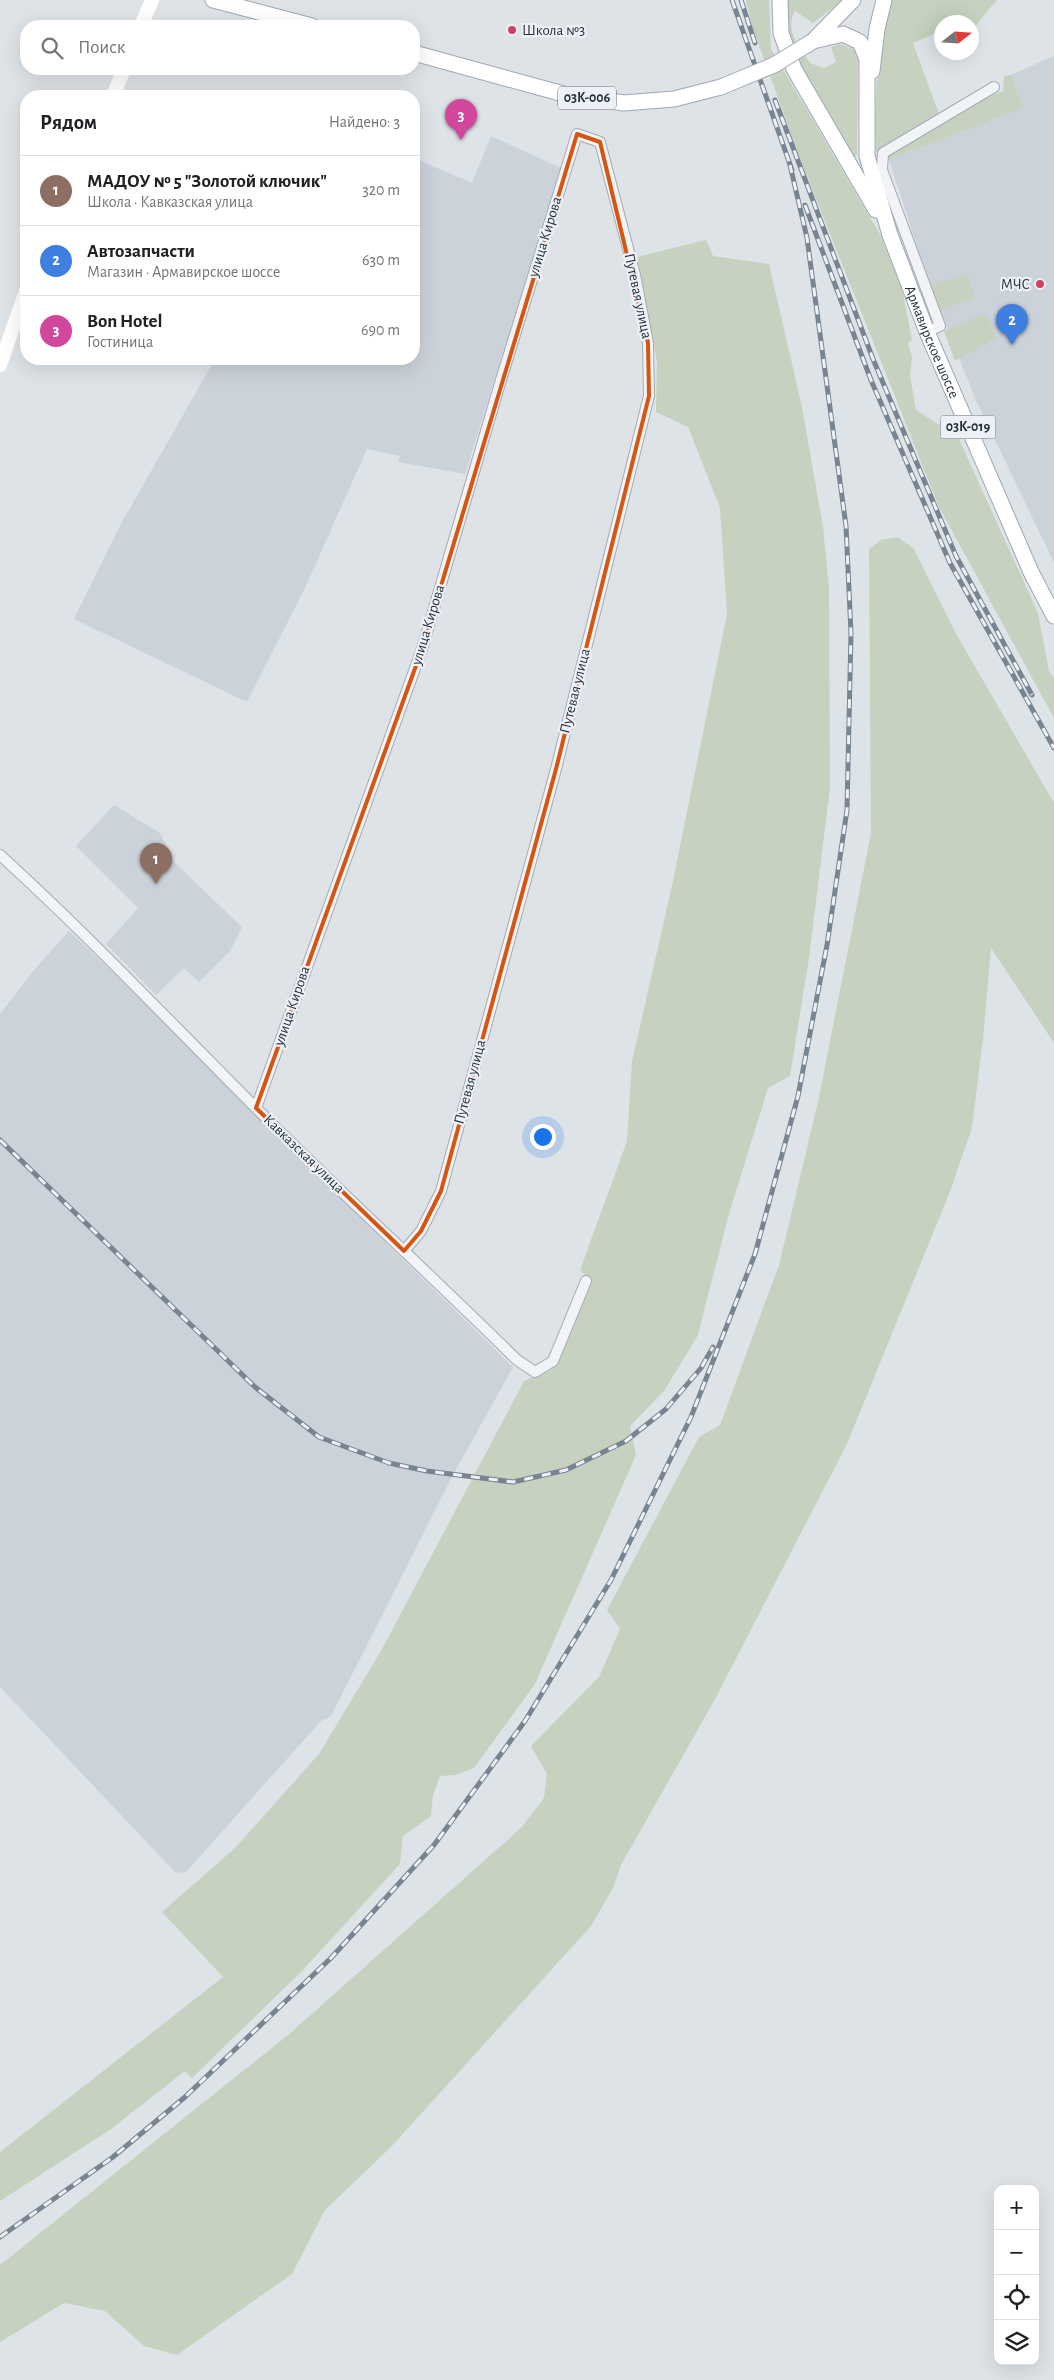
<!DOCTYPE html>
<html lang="ru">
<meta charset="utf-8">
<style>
:root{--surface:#fff;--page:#f2f2f2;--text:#202124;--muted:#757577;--line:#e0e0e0;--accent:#0f766e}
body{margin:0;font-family:"Alegreya Sans",sans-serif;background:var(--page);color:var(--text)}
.controls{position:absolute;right:15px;bottom:15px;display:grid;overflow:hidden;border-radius:10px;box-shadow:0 5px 20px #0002}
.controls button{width:45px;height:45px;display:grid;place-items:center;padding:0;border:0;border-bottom:1px solid var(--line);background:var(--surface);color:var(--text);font:25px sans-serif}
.compass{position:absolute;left:934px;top:15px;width:45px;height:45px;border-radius:50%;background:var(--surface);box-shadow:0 5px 20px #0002;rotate:73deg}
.you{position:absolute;left:542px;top:1136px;width:18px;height:18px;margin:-12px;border:4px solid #fff;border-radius:50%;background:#1a73e8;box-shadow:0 0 0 8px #1a73e833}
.badge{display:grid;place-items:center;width:32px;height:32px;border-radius:50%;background:var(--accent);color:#fff;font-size:16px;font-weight:700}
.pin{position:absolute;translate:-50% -41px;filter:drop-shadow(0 1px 2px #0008)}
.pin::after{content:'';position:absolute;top:26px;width:18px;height:15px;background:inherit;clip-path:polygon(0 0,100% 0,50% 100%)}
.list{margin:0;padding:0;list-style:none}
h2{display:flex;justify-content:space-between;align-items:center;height:65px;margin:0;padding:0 20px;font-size:21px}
h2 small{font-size:16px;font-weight:400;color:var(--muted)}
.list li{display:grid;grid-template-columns:32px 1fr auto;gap:15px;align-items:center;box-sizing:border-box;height:70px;padding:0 20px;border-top:1px solid var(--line)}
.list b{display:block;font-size:19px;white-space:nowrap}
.list p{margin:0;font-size:16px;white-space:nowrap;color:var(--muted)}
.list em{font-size:16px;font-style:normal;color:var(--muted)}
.icon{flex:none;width:28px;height:28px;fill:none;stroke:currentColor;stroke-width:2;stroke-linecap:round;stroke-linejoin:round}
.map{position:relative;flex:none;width:1054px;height:2380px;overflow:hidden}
.search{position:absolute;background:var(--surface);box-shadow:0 5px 20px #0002;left:20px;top:20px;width:400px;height:55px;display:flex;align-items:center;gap:12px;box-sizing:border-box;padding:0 18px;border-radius:20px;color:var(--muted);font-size:19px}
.panel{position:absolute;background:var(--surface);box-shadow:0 5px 20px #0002;left:20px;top:90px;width:400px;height:275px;border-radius:20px}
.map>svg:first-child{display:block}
.built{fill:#ccd2da}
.green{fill:#c6d2bf}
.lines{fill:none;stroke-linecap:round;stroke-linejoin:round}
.street-casing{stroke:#a3aab2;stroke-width:12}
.primary-casing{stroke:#9da8b4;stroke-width:17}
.street{stroke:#f1f3f6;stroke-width:10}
.secondary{stroke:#fff;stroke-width:14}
.primary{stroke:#fff;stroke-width:15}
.rail-casing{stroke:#778492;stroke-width:5}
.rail{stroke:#edf1f5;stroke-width:3;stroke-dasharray:9;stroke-linecap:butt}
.primary-bridge-casing{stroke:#9da8b4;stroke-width:17;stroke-linecap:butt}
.primary-bridge{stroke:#fff;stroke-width:15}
.marked{fill:none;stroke:#d55511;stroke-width:4;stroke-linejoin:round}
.poi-dot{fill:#d03f64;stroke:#edf1f5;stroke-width:2}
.labels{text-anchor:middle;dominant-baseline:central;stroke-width:4.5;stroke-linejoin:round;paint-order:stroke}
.shield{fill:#edf1f5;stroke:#626b76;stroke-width:1}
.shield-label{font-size:14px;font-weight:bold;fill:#27323f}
.poi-label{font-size:15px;fill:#27323f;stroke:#edf1f5;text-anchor:start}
.street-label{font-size:15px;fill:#27323f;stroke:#edf1f5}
</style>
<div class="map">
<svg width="1054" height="2380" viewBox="0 0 1054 2380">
<rect width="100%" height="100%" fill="#dee3e8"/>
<g class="built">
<path d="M1054 56V563L975 398 929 283 889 160 1023 108 1011 75Z"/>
<path d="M491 136 561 168 465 474 398 462 400 456 367 449 305 588 247 702 74 619 121 524 215 359H414V158L472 183Z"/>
<path d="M114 805 160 833 173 861 242 927 230 951 199 982 184 968 156 995 106 944 138 908 76 846Z"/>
<path d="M69 931 165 1022 261 1121 513 1367 454 1473 331 1716 321 1721 185 1873 175 1872 0 1687V1014L34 970Z"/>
</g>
<g class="green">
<path d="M746 0H769L771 49 881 236 902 289 912 339 908 343 912 357 910 376 916 410 958 437 1038 613 1049 671 1054 678V718L939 507 797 151 752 26Z"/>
<path d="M786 0H843L813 23 795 11C784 30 799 46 810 63L824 68 836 62 831 47 840 44 854 49 858 59 857 155 854 157 798 67 787 38Z"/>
<path d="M892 0H997L972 30V22L966 20 942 22 941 31 913 43 940 117 1003 91 1004 76 1011 75 1023 108 889 160 876 151C875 101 875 48 892 0Z"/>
<path d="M706 240 713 256 769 264 802 407 823 527 829 588 830 788 809 958 790 1076 768 1088 728 1217 698 1335 664 1391 630 1426 636 1455 535 1684 474 1768 456 1775 440 1776 433 1795 431 1816 403 1836 400 1864 301 1972 192 2078 185 2071 111 2129 0 2201V2152L223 1977 162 1912 235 1848 319 1754 381 1651 524 1381 553 1369 592 1282 580 1270 627 1141 632 1061 672 886 727 614 720 508 688 427 656 412 657 362 637 257Z"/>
<path d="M967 274 975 298 937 311 927 285Z"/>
<path d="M986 313 996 338 955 361 944 331Z"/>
<path d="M898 537 914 549 955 632 1054 803V1043L991 948 983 1039 972 1128 949 1194 847 1444 714 1701 621 1865 613 1888 591 1926 391 2147 325 2210 292 2274 177 2355 144 2346 105 2311 64 2303 0 2342V2265L288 2035 522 1827 544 1798 547 1774 531 1746 599 1677 620 1629 607 1610 699 1437 720 1425 779 1265 818 1102 871 833 869 549 881 540Z"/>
</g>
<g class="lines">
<defs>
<g id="street">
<path d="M927 332 940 326 882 170 883 153 994 87"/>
<path d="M0 855C89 936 171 1023 256 1108 341 1193 431 1275 517 1360L535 1372 553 1361 586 1281"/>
<path d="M256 1108 422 649 501 380 577 134 600 142 635 275 648 343 649 396 556 769 441 1191 421 1231 404 1251"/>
</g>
<g id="primary">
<path d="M213 0 312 26"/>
<path d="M780 0 781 33 794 69 876 210"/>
<path id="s1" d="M813 41 843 34 860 42 867 59V156L890 235 927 332 1031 572 1054 616"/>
<path d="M813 41 853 0"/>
<path d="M414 53 567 95 624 103 674 99 721 87"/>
<path d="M872 71 877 29 884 0"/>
</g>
</defs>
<use href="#street" class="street-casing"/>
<use href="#primary" class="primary-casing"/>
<use href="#street" class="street"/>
<g class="secondary">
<path d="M141 26 152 0"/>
<path d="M113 96 124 69"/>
<path d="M0 365 26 291"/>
</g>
<use href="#primary" class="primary"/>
<defs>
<g id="rail">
<path d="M732 0 792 170"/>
<path d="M741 0 755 43"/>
<path d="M775 100 873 359 956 556 1032 695"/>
<path d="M805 205 871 380 950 563 1054 748"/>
<path d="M0 1140 255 1387 319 1437 389 1463 427 1471 513 1482 566 1470 626 1441 666 1409 701 1368 713 1347"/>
<path d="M0 2237 113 2157 185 2097 331 1958 434 1845 525 1721 611 1580 691 1417 755 1254 798 1096 827 945 847 810 851 633 846 526 807 238 790 165"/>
</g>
</defs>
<use href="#rail" class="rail-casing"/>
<use href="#rail" class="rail"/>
<defs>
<path id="primary-bridge" d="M721 87 774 65 813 41"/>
</defs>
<use href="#primary-bridge" class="primary-bridge-casing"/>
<use href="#primary-bridge" class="primary-bridge"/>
</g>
<path class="marked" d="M577 134 600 142 648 343 649 396 556 769 441 1191 421 1231 404 1251 256 1108 422 649Z"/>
<g class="poi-dot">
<circle cx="512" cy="30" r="5"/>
<circle cx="1040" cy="284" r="5"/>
</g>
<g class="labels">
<g class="shield">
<rect x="558" y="86.5" width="58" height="23" rx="4"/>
<rect x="940.5" y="415.5" width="55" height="23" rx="4"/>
</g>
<g class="shield-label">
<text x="587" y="98">03К-006</text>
<text x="968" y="427">03К-019</text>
</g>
<g class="poi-label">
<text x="522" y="30">Школа №3</text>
<text x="1030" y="284" text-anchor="end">МЧС</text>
</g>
<g class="street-label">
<text transform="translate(545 237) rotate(-73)">улица Кирова</text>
<text transform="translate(638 296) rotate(78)">Путевая улица</text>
<text stroke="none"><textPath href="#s1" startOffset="362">Армавирское шоссе</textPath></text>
<text transform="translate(428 625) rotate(-73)">улица Кирова</text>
<text transform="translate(575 691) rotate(-76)">Путевая улица</text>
<text transform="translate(292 1006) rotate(-71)">улица Кирова</text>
<text transform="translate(470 1082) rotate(-75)">Путевая улица</text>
<text transform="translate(304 1154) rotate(44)">Кавказская улица</text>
</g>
</g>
</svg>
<div class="controls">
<button>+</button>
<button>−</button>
<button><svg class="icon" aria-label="locate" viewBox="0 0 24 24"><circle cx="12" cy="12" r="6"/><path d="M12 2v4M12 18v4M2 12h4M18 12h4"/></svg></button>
<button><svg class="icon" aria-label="layers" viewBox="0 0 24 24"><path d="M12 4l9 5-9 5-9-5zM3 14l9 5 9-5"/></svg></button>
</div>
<svg class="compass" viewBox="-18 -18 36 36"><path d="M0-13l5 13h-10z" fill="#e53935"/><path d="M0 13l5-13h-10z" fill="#757577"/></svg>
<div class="you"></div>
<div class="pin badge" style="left:156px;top:884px;background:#8d6e63">1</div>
<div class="pin badge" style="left:1012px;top:345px;background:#3f7fe0">2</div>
<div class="pin badge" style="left:461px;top:140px;background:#d1479c">3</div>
<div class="search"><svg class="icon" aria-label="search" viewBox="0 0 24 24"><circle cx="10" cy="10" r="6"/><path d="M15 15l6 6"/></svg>Поиск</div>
<section class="panel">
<h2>Рядом<small>Найдено: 3</small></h2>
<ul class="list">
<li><span class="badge" style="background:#8d6e63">1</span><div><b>МАДОУ № 5 &quot;Золотой ключик&quot;</b><p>Школа · Кавказская улица</p></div><em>320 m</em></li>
<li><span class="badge" style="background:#3f7fe0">2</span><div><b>Автозапчасти</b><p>Магазин · Армавирское шоссе</p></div><em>630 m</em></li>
<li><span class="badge" style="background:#d1479c">3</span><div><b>Bon Hotel</b><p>Гостиница</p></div><em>690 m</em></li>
</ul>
</section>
</div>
